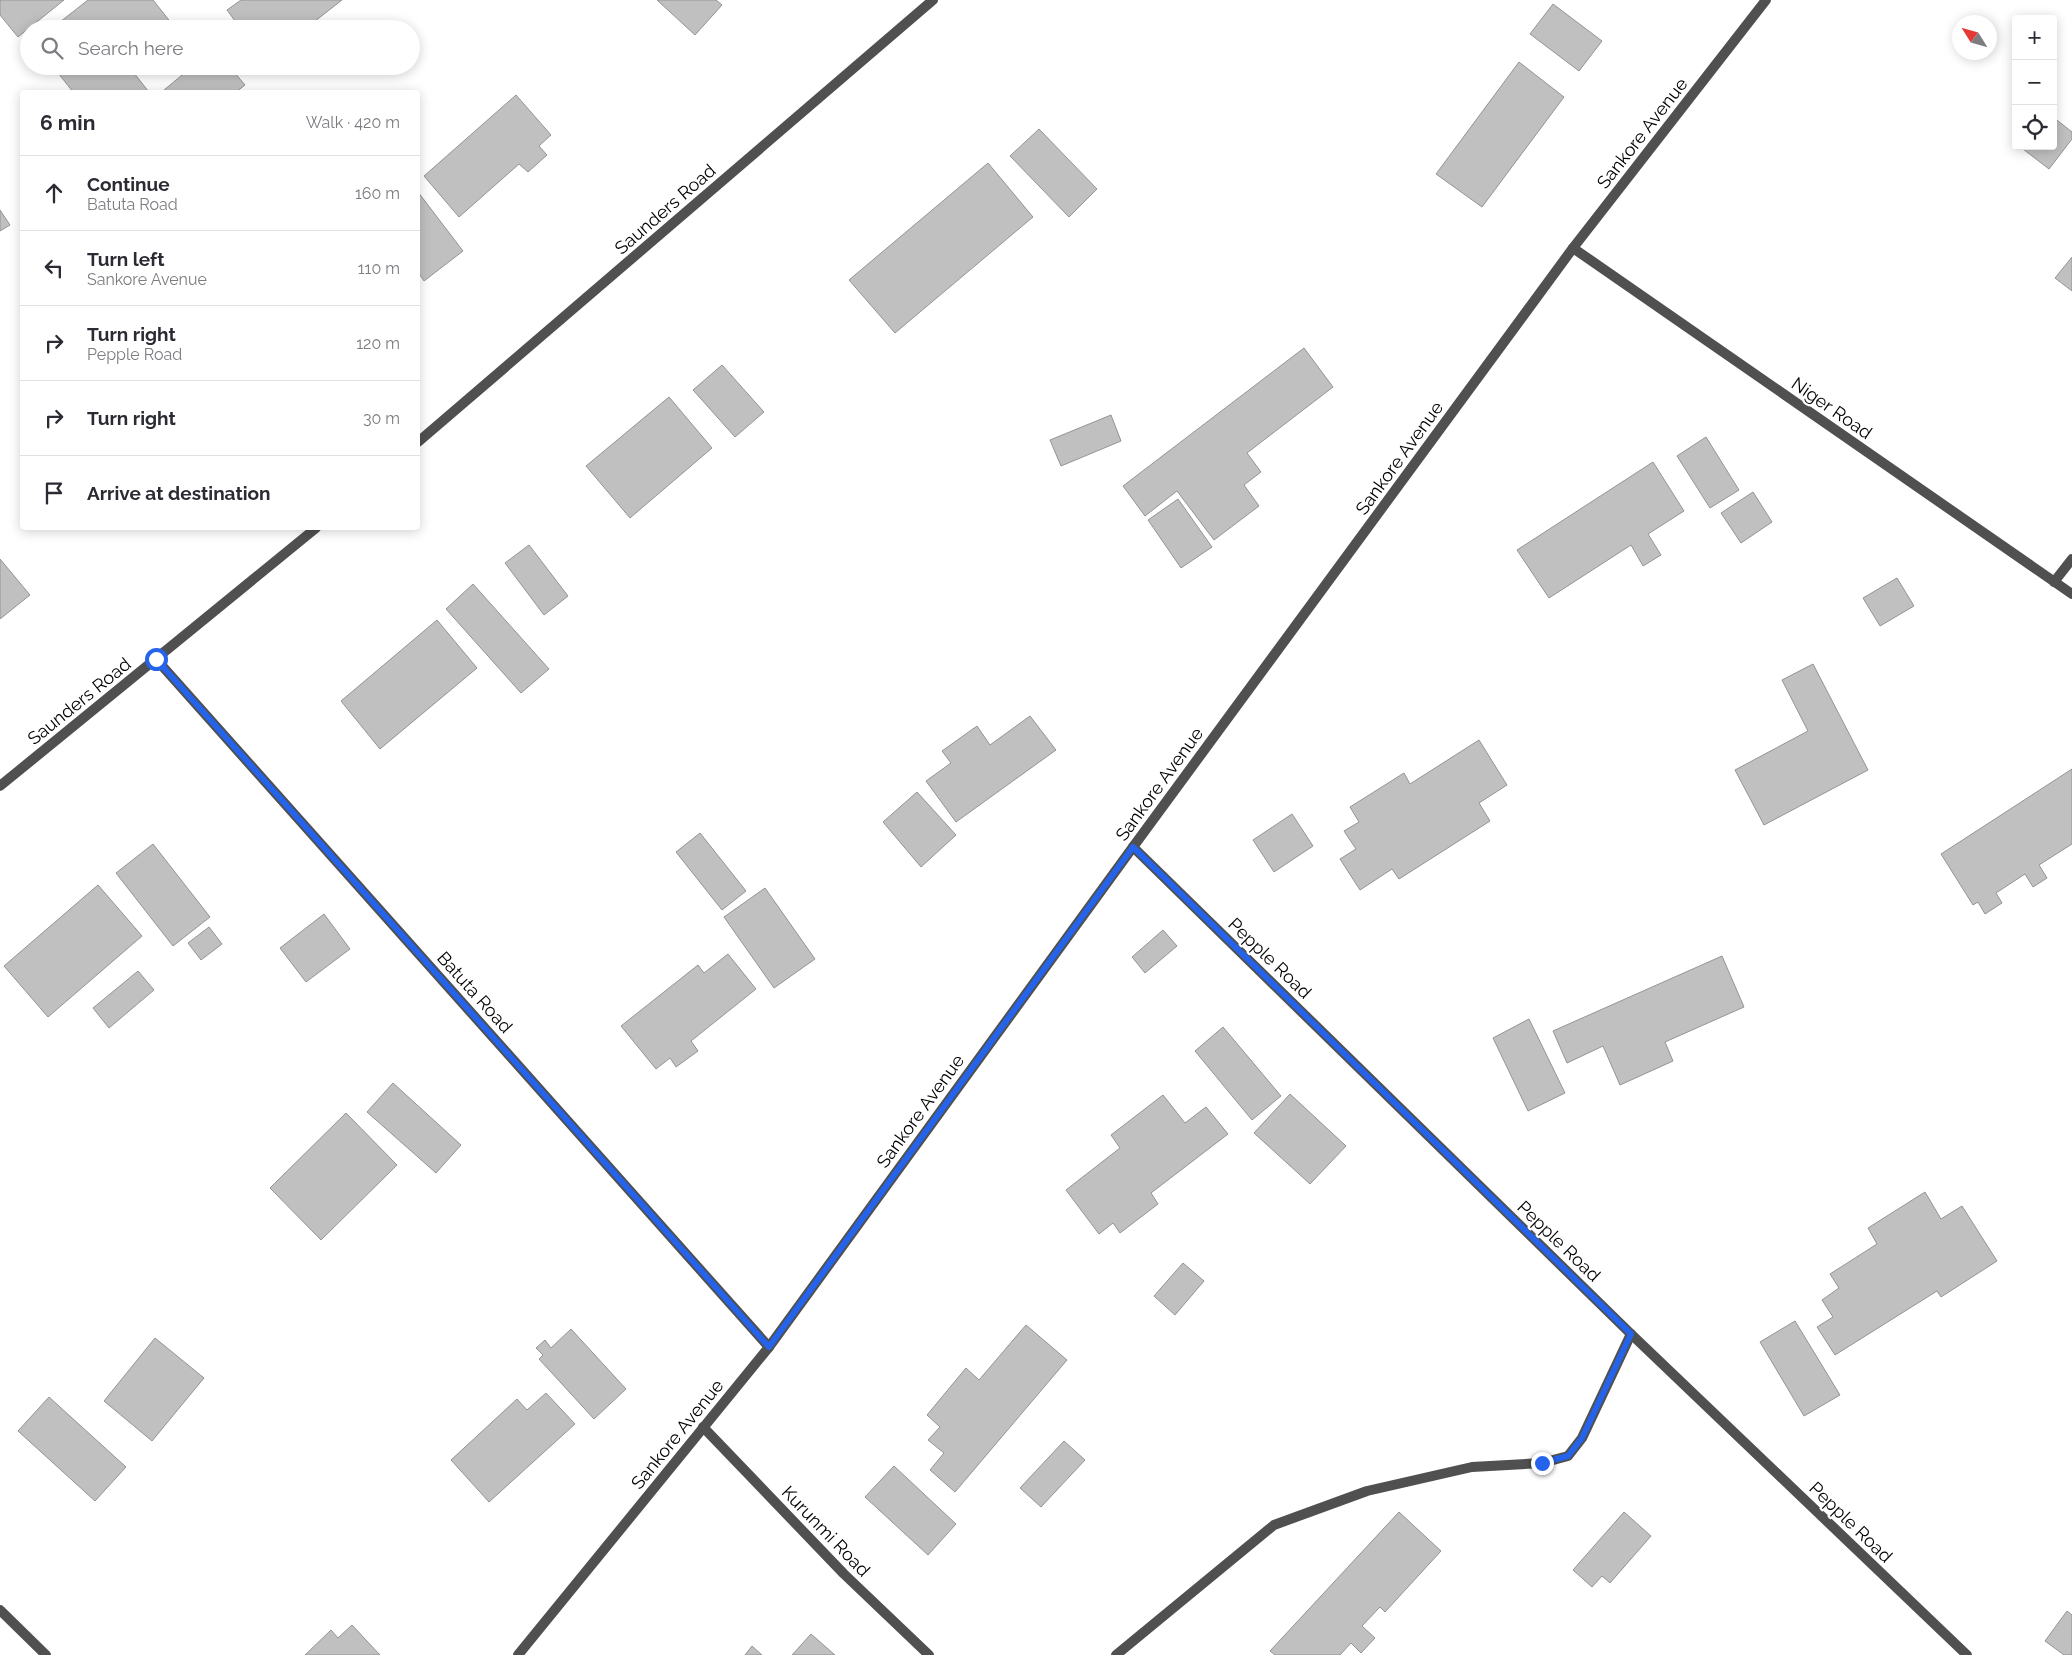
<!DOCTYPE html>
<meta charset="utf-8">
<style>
:root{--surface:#fff;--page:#f2f2f3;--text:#2b2b33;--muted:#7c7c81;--line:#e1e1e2}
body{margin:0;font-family:Raleway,sans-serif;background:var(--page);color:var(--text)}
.controls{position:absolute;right:15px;top:15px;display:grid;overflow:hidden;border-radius:5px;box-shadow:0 2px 12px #0003}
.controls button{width:45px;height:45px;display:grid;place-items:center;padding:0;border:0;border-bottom:1px solid var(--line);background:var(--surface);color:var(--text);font:25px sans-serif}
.compass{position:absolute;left:1952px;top:15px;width:45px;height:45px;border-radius:50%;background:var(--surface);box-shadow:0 2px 12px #0003;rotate:307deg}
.stop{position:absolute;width:15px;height:15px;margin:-11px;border:4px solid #2563eb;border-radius:50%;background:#fff}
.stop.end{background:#2563eb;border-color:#fff;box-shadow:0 1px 5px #0008}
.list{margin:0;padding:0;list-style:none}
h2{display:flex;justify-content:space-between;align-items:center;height:65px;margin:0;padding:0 20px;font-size:21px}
h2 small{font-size:16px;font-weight:400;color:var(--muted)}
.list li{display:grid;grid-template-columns:32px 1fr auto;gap:15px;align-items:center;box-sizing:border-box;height:75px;padding:0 20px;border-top:1px solid var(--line)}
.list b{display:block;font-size:19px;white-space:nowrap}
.list p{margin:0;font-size:16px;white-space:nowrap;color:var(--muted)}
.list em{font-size:16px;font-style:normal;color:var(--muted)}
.icon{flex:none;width:28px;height:28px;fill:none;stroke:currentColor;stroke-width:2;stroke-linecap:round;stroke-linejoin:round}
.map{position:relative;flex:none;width:2072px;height:1655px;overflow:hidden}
.search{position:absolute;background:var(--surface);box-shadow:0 2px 12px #0003;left:20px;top:20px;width:400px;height:55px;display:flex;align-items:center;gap:12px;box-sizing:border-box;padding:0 18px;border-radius:28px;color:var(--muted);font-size:19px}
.panel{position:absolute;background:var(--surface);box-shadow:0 2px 12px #0003;left:20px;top:90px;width:400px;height:440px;border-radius:5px}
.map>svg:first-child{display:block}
.building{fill:#c0c0c0;stroke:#949494}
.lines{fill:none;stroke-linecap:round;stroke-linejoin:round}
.minor{stroke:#505050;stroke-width:10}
.tertiary{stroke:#505050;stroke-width:10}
.route{stroke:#2563eb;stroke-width:6}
.labels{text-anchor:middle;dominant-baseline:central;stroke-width:4.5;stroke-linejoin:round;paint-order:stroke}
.street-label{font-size:18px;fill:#000;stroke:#fff}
</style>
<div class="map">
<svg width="2072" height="1655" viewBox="0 0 2072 1655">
<rect width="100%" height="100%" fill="#fff"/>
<g class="building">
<path d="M0 0H64L18 37 0 15Z"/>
<path d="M88 0H153L176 29H51Z"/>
<path d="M241 0H342L305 29H241L227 10Z"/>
<path d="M657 0H716L722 5 695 35Z"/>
<path d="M1553 4 1602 41 1579 71 1530 34Z"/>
<path d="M1519 62 1564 97 1482 207 1436 174Z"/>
<path d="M59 66H132L130 68 149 92H73L55 69Z"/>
<path d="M193 66H229L245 85 236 92H165L164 90Z"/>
<path d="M516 95 551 135 539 146 547 155 528 172 519 164 459 217 424 176Z"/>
<path d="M2053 117 2072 132V139L2049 169 2019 146H2053Z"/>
<path d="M1039 129 1097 189 1069 217 1010 156Z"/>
<path d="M988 163 1033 217 895 333 849 280Z"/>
<path d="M418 192 463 251 424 281 418 272Z"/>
<path d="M0 210 10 225 0 231Z"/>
<path d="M2072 257V291L2055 278Z"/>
<path d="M1304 348 1333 387 1247 453 1261 472 1244 485 1259 506 1214 540 1177 491 1145 516 1123 486Z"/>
<path d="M722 365 764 412 735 437 693 390Z"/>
<path d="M669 397 712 448 630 518 586 466Z"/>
<path d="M1111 415 1121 441 1061 466 1050 440Z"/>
<path d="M1706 437 1739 490 1710 508 1677 456Z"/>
<path d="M1653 462 1684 511 1648 534 1661 555 1643 566 1631 545 1549 598 1517 550Z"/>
<path d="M1753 492 1772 522 1741 543 1721 513Z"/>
<path d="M1178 499 1212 547 1181 568 1148 520Z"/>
<path d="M529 545 568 596 544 615 505 563Z"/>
<path d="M0 559 30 595 0 619Z"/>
<path d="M1897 578 1914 606 1880 626 1863 598Z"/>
<path d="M473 584 549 669 521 693 446 609Z"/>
<path d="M437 620 477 668 380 749 341 701Z"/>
<path d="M1813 664 1868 770 1764 825 1735 770 1808 731 1782 680Z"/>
<path d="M1030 716 1056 750 956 822 926 781 951 763 942 751 977 726 990 745Z"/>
<path d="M1479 740 1507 785 1479 803 1490 821 1399 879 1392 869 1360 890 1340 859 1356 849 1344 831 1359 822 1350 807 1404 773 1410 784Z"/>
<path d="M2072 769V844L2039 865 2047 878 2033 887 2025 874 1996 893 2002 903 1985 914 1978 902 1973 905 1941 854Z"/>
<path d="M917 792 956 835 921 867 883 822Z"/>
<path d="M1292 814 1313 846 1274 872 1253 840Z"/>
<path d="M700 833 746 891 722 910 676 852Z"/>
<path d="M153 844 210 917 173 946 116 873Z"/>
<path d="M98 885 142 936 48 1017 4 966Z"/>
<path d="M765 888 815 959 774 988 724 917Z"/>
<path d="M324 914 350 949 306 982 280 948Z"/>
<path d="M209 927 222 944 201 960 188 943Z"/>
<path d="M1163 930 1177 946 1145 973 1132 957Z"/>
<path d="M728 954 756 989 691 1041 698 1051 676 1067 670 1058 656 1069 621 1026 698 965 704 973Z"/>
<path d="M1722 956 1744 1007 1665 1042 1673 1061 1620 1085 1603 1046 1567 1063 1553 1031Z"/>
<path d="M138 971 154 990 109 1028 93 1008Z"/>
<path d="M1529 1019 1565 1093 1528 1111 1493 1038Z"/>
<path d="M1223 1027 1281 1096 1252 1120 1195 1051Z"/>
<path d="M393 1083 461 1145 436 1173 367 1112Z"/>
<path d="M1290 1094 1346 1146 1310 1184 1254 1133Z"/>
<path d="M1163 1095 1185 1123 1206 1107 1228 1134 1151 1193 1158 1204 1120 1233 1113 1223 1099 1234 1066 1190 1120 1148 1111 1135Z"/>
<path d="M346 1113 397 1165 321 1240 270 1188Z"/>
<path d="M1925 1192 1941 1219 1962 1206 1997 1261 1941 1297 1937 1291 1835 1355 1817 1327 1833 1317 1822 1300 1839 1288 1830 1274 1877 1244 1868 1228Z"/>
<path d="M1183 1263 1204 1281 1175 1315 1154 1296Z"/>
<path d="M1795 1321 1840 1395 1804 1416 1760 1342Z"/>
<path d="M1026 1325 1067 1360 955 1492 930 1470 944 1453 928 1440 940 1427 927 1415 966 1368 979 1380Z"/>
<path d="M571 1329 626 1389 594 1419 539 1359 543 1355 536 1348 545 1340 551 1348Z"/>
<path d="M155 1338 204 1378 152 1441 104 1401Z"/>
<path d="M546 1393 575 1424 489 1502 451 1460 517 1399 527 1410Z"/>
<path d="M49 1397 126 1467 95 1501 18 1431Z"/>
<path d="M1064 1441 1085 1460 1041 1507 1020 1488Z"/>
<path d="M894 1466 956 1524 928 1555 865 1497Z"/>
<path d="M1399 1512 1441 1551 1385 1612 1380 1607 1362 1626 1375 1638 1361 1653 1351 1643 1340 1655H1275L1270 1651Z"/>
<path d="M1624 1512 1651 1536 1610 1583 1602 1576 1592 1587 1573 1570Z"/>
<path d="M2067 1611 2072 1615V1655H2064L2045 1641Z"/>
<path d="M352 1625 380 1655H305L331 1630 338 1638Z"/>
<path d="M811 1634 835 1655H792Z"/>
<path d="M752 1646 762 1655H745Z"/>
</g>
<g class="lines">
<g class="minor">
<path d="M1573 248 2072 594"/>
<path d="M418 442 933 0"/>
<path d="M2054 582 2072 559"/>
<path d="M156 659 769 1347"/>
<path d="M0 786 316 528"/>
<path d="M1133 847 1631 1334 1967 1655"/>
<path d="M703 1427 844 1574 929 1655"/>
<path d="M1116 1655 1274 1525 1367 1491 1472 1467 1542 1463 1568 1456 1582 1438 1631 1334"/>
</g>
<g class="tertiary">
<path d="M0 1610 46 1655"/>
<path d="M518 1655 769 1347 1133 847 1573 248 1766 0"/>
</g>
</g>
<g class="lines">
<path class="route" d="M156 659 769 1347 1133 847 1631 1334 1582 1438 1568 1456 1542 1463"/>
</g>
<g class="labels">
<g class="street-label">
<text transform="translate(1642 133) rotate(-52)">Sankore Avenue</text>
<text transform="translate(665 209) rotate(-41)">Saunders Road</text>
<text transform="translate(1832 408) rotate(35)">Niger Road</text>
<text transform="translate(1399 458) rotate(-54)">Sankore Avenue</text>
<text transform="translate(79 701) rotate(-39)">Saunders Road</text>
<text transform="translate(1159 784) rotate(-54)">Sankore Avenue</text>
<text transform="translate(1270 958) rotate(44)">Pepple Road</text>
<text transform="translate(475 992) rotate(48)">Batuta Road</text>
<text transform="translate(920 1111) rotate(-54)">Sankore Avenue</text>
<text transform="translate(1559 1241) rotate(44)">Pepple Road</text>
<text transform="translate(677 1434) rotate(-51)">Sankore Avenue</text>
<text transform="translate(1851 1522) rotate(44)">Pepple Road</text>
<text transform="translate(826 1531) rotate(46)">Kurunmi Road</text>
</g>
</g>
</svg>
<div class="controls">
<button>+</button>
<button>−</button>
<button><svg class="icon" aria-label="locate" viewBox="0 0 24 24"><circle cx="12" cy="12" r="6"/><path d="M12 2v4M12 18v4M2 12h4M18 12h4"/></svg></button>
</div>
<svg class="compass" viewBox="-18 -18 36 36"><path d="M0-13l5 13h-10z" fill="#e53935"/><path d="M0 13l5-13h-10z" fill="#7c7c81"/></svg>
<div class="stop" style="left:156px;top:659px"></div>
<div class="stop end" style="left:1542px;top:1463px"></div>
<div class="search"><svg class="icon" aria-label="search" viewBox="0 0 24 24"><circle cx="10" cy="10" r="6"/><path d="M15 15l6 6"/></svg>Search here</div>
<section class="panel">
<h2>6 min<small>Walk · 420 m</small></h2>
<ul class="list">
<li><svg class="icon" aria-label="ahead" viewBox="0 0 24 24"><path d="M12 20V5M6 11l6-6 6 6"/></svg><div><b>Continue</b><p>Batuta Road</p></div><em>160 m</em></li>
<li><svg class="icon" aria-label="left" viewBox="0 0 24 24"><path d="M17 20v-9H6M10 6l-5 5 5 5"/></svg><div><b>Turn left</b><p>Sankore Avenue</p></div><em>110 m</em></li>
<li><svg class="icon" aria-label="right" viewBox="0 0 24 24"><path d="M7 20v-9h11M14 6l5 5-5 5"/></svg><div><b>Turn right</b><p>Pepple Road</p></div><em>120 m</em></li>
<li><svg class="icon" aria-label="right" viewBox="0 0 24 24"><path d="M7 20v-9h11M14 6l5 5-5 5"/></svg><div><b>Turn right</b></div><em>30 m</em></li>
<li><svg class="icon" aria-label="arrive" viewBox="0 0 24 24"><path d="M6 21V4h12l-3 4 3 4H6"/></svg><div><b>Arrive at destination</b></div></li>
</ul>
</section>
</div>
